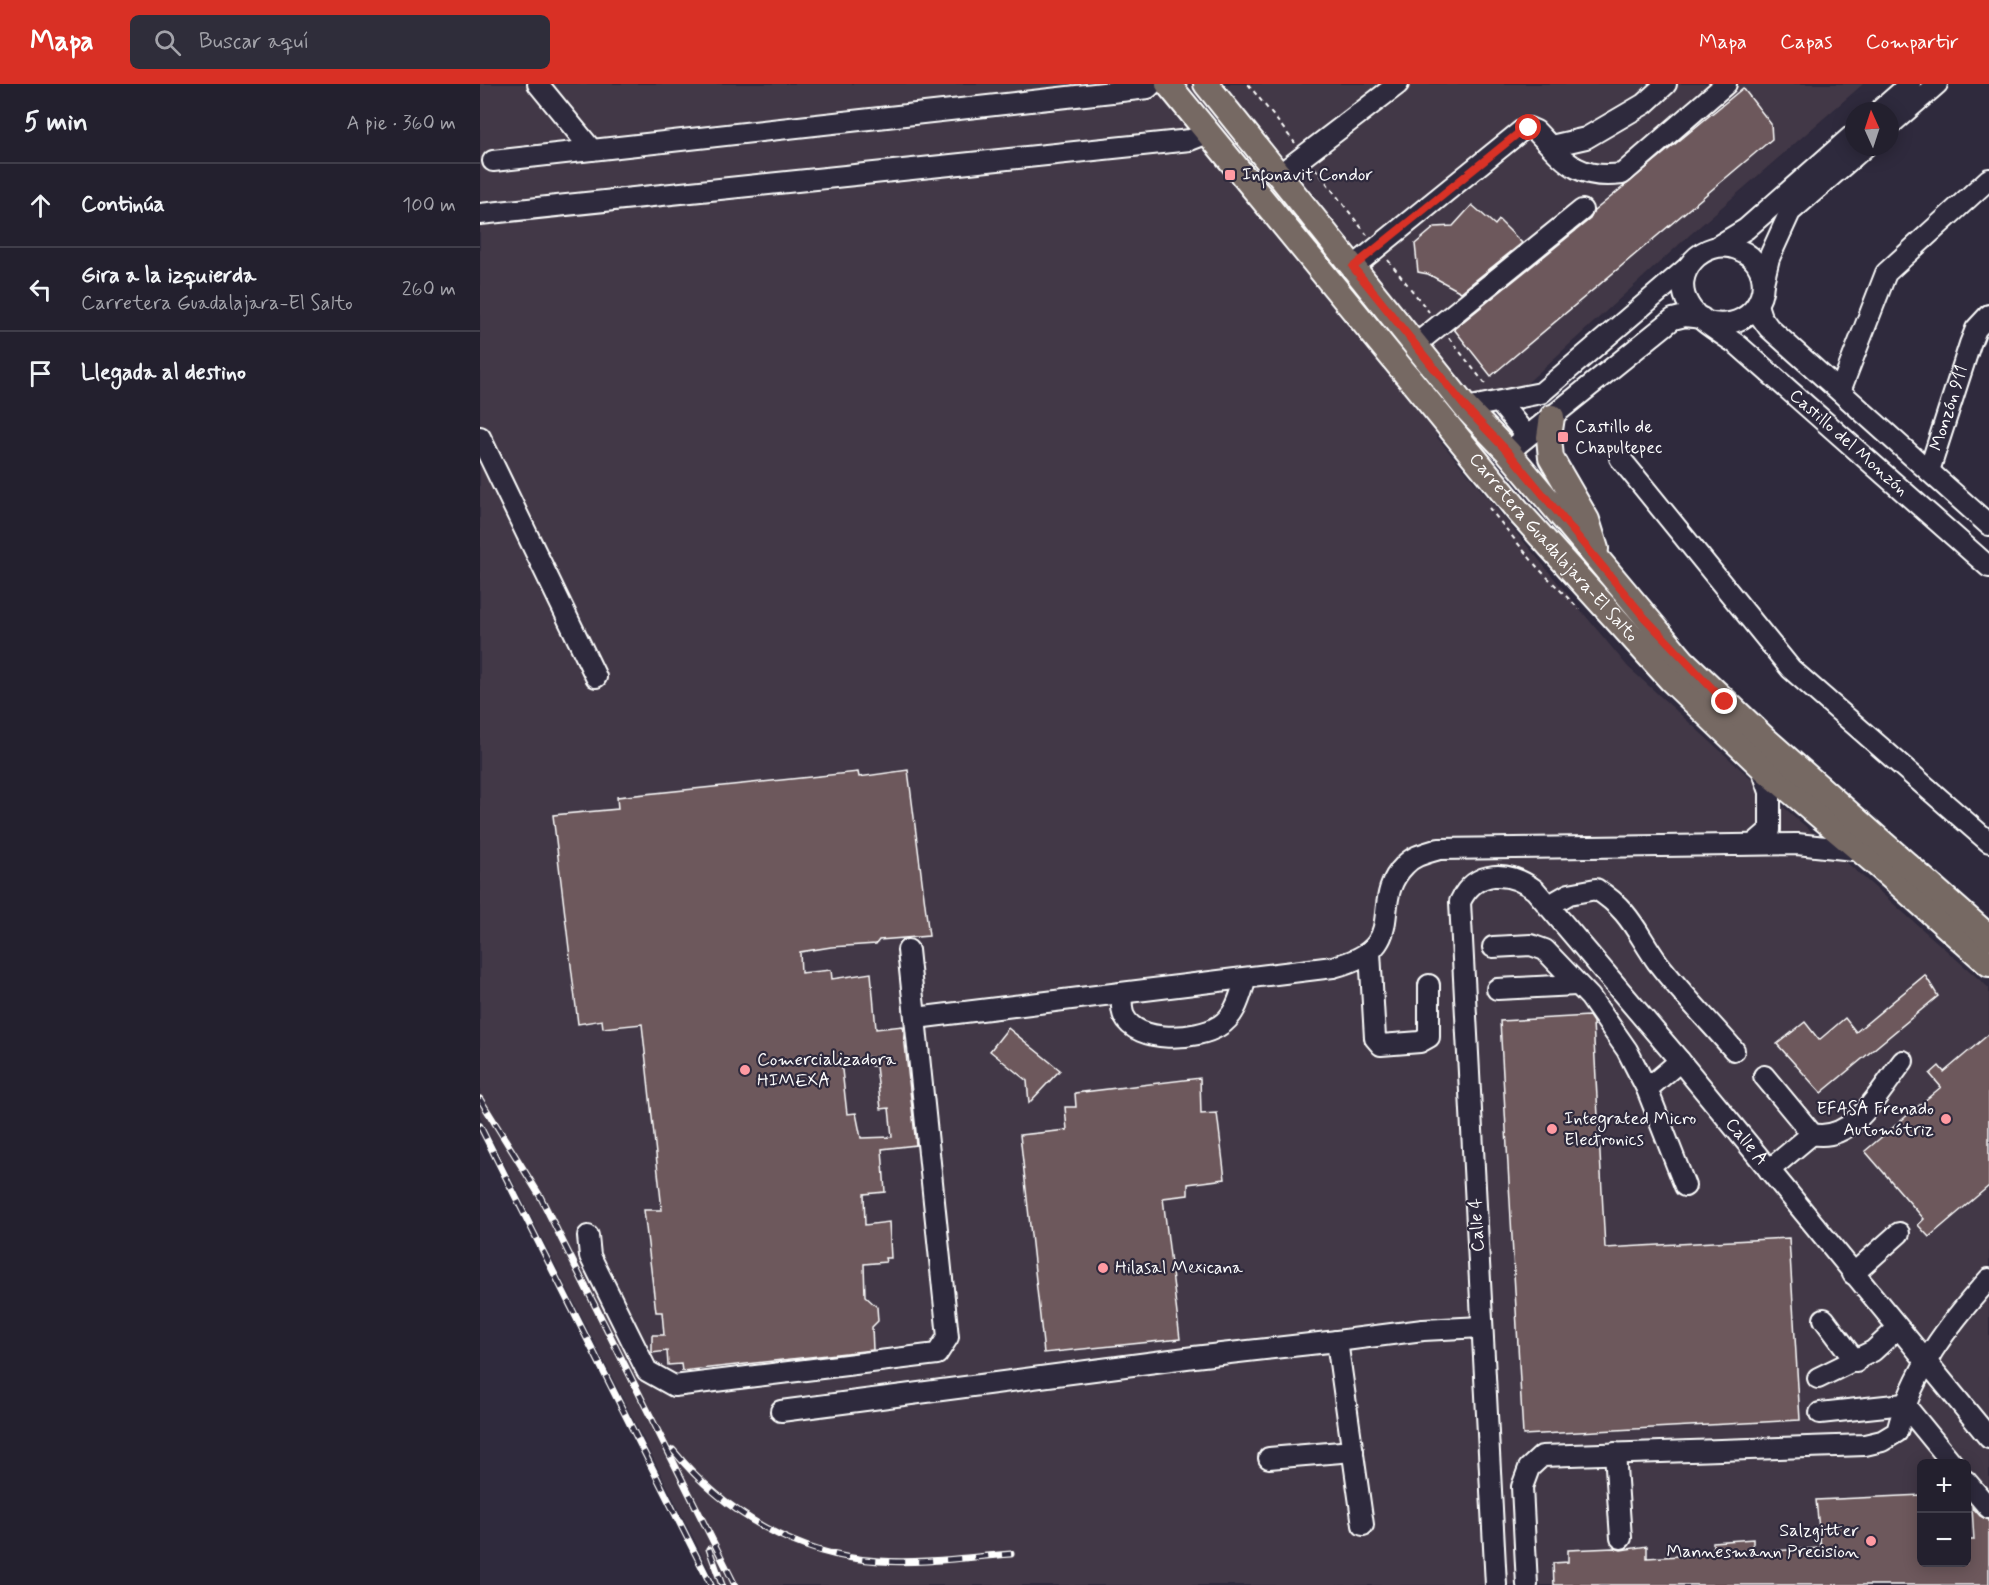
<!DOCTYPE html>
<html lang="es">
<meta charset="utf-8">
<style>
:root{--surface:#23202e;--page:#2f2d3a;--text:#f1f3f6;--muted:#a3a3aa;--line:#403e4a;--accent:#d93025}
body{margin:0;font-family:Mynerve,sans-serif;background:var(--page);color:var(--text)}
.controls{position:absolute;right:18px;bottom:18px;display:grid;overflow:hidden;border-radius:9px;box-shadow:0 3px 15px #0003}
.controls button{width:54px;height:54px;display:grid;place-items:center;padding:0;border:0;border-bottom:2px solid var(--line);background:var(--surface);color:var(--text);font:30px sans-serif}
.compass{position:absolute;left:1365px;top:18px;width:54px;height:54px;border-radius:50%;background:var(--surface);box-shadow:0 3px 15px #0003;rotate:357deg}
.stop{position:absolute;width:18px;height:18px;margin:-14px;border:4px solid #d93025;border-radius:50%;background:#fff}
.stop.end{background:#d93025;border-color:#fff;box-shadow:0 2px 6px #0008}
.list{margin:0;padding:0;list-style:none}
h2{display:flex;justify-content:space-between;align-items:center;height:78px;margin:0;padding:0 24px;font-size:26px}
h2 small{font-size:20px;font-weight:400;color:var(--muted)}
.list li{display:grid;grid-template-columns:39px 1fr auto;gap:18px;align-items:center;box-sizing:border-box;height:84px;padding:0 24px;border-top:2px solid var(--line)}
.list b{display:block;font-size:22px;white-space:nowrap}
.list p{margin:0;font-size:20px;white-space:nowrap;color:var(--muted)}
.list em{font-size:20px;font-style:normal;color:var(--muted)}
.icon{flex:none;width:33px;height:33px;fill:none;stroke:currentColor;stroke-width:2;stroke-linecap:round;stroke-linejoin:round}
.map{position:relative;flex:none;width:1509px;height:1501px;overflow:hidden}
header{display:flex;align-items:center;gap:36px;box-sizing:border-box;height:84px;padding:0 30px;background:var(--accent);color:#fff}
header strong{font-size:28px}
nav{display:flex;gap:33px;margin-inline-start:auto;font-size:21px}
.search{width:420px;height:54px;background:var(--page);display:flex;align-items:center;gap:15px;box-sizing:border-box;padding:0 21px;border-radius:9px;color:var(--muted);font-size:22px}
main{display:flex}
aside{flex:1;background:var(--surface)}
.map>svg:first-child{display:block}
.built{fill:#423846;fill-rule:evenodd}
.building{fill:#6d585c;stroke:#fff;stroke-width:1.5;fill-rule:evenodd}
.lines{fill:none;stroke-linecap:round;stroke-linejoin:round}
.minor-casing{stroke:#fff;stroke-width:24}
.major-casing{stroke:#fff;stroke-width:28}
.path{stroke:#fff;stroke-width:2;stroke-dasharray:4.5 4.5;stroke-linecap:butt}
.minor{stroke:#2f2a3d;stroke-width:20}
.major{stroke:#766964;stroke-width:24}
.rail-casing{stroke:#fff;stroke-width:7}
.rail{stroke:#2f2a3d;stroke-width:4.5;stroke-dasharray:14;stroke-linecap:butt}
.route{stroke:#d93025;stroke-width:8}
.poi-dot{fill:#ff9aa2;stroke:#2f2a3d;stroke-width:2}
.labels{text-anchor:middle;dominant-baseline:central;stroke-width:4.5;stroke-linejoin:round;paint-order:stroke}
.poi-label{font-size:18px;fill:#fff;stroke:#2f2a3d;text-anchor:start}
.street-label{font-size:18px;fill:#fff;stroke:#2f2a3d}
</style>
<header>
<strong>Mapa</strong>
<div class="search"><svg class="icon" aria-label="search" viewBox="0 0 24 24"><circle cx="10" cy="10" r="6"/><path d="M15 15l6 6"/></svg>Buscar aquí</div>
<nav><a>Mapa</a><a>Capas</a><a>Compartir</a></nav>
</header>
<main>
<aside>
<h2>5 min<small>A pie · 360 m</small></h2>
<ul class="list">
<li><svg class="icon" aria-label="ahead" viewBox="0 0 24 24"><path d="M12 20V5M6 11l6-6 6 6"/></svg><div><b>Continúa</b></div><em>100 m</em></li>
<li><svg class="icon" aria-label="left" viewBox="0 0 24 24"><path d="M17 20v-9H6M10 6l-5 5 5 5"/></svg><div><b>Gira a la izquierda</b><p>Carretera Guadalajara-El Salto</p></div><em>260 m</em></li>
<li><svg class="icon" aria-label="arrive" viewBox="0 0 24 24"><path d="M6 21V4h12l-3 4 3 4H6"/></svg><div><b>Llegada al destino</b></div></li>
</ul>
</aside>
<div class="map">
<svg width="1509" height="1501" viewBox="0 0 1509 1501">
<rect width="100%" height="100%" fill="#2f2a3d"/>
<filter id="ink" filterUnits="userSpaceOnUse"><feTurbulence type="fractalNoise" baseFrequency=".0167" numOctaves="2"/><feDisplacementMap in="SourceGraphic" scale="12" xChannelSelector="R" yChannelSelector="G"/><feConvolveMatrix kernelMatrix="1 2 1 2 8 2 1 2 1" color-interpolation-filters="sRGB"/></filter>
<g filter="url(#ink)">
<path class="built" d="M0 0H1383L1204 156 1045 301 956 352 1148 583 1266 690 1509 904V1501H237L0 1032ZM1442 1380H1486V1478H1442Z"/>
<g class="building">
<path d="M1263 4 1291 40 1292 55 1011 292 974 245 1110 135 1114 127Z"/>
<path d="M992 121 1015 141 1019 136 1042 159 981 208 948 190 938 188 935 160 955 143 973 142Z"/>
<path d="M428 686 449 852 399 856 396 860 351 863 320 868 321 889 351 886 352 895 391 889 396 945 423 942 436 1061 402 1065 405 1108 384 1110 385 1141 409 1138 411 1174H405L406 1178 384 1180 385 1212 397 1223 398 1237 392 1243 393 1266 202 1287 201 1280 188 1281 187 1267 172 1269V1251H184L182 1228H176L164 1126H182L162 940 123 944 122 936 98 940 73 731 138 725 137 713 378 688 379 693ZM390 973 391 982H396L401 1025 409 1024 412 1053 381 1054 376 1029 367 1030 361 977Z"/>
<path d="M1445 891 1458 912 1341 1009 1297 960 1325 938 1339 956 1365 934 1376 948Z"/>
<path d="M1109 932 1113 938 1125 1164 1309 1154 1320 1336 1043 1351 1020 937Z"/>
<path d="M528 944 580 986 549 1019 547 997 510 967Z"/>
<path d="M1509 950V1102L1449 1153 1438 1141 1444 1135 1385 1067 1461 1003 1450 990 1459 982 1464 988Z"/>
<path d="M720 994 721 1030 737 1029 745 1095 708 1100V1111L683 1114 700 1255 564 1269 540 1051 587 1046 585 1023H596L595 1009Z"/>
<path d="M1442 1411V1479H1486V1456H1494L1492 1423 1500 1432 1509 1436V1501H1074L1073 1479 1088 1478V1466L1134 1464 1141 1466 1167 1462V1474L1233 1470V1458L1273 1455V1468L1341 1464 1336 1416Z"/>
</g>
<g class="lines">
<defs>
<g id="minor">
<path d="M58 0 112 66"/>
<path d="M1399 27 1430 0"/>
<path d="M1410 41 1457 0"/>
<path d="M1071 62 1106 54 1164 20 1186 0"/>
<path d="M13 77 668 4 672 0"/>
<path d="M799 91 918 0"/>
<path d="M0 130 710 56 728 49"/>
<path d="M1238 162 1266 145 1374 50"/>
<path d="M873 183 1041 47 1049 44 1056 47C1085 77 1097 96 1142 90L1246 0"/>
<path d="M1283 199 1289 174 1310 128 1385 63"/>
<path d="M1277 221 1281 233 1289 244 1509 441"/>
<path id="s1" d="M1227 238C1284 251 1303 182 1257 165 1224 153 1189 189 1209 221 1219 238 1243 250 1259 262L1509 483"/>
<path d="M935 261 1102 126"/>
<path d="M1360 307 1406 189 1509 95"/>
<path d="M1019 318 1047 352"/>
<path d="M986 324 1061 309 1208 183"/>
<path d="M0 353 116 593"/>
<path d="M1028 368 1193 235 1205 232 1222 234"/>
<path d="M1140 374 1311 585 1509 758"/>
<path id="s2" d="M1449 387 1490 260 1496 245 1509 231"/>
<path d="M1274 760 1290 746V708L1281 682"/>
<path d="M1068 822 1089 810 1116 805C1150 826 1156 848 1178 879 1201 909 1229 937 1254 966"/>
<path d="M1013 863 1051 861 1065 866 1110 913 1147 966 1167 1005 1200 977"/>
<path d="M890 868 895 954 901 961 940 958 949 953V901"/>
<path d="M1017 905 1096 901"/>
<path d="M641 909C642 916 641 926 644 932 657 960 717 956 739 942 756 932 760 912 766 894"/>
<path d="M436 934 853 883C934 863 886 820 925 781 934 771 947 769 959 765L1317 760 1383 767"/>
<path d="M1284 992 1332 1050 1289 1086"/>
<path d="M1167 1005 1205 1102"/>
<path d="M1332 1050C1374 1059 1400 1006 1423 977"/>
<path d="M108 1152 110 1172 167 1287 194 1302 457 1270 468 1253 428 866"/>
<path d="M1373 1190 1419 1149"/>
<path d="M1344 1235 1376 1278"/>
<path d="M1338 1294 1393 1267 1418 1244"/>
<path d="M1424 1320 1473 1380"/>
<path d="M301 1327 714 1273 857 1257"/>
<path d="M1340 1329 1424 1320"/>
<path d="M1135 1369 1141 1454"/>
<path d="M789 1374 873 1367"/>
<path d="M1486 1397 1509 1424"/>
<path d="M883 1441 857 1257 943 1246 1002 1243"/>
<path id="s3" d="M1016 1501 980 818C995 785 1029 786 1055 806L1200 977 1509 1354"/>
<path d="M1047 1501 1042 1403 1049 1384 1062 1372 1385 1361 1402 1357 1417 1348C1433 1286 1467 1242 1509 1195"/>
</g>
<g id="major">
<path id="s4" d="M688 0 1039 428 1191 596 1281 682 1393 777 1509 880"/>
<path d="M726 0 986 324 1028 368 1203 577 1284 654 1509 853"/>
<path d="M1072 333 1069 353 1071 374 1107 436 1116 465"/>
</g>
</defs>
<use href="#minor" class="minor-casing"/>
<use href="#major" class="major-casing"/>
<g class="path">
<path d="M768 0 815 59"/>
<path d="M835 84 887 151"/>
<path d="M908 176 949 228"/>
<path d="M969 254 1006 301"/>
<path d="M1009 424 1058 484 1099 525"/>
</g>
<use href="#minor" class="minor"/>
<use href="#major" class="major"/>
<defs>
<g id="rail">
<path d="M0 1015 60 1112 255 1501"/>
<path d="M0 1042 231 1501"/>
<path d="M193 1366C245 1429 316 1472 399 1477 443 1480 488 1473 531 1470"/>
<path d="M229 1465 242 1501"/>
</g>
</defs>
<use href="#rail" class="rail-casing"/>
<use href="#rail" class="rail"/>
</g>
</g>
<g class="lines" filter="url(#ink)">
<path class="route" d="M1049 44 1041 47 873 183 986 324 1028 368 1164 533 1245 618"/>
</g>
<g class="poi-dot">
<rect x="744" y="85" width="12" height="12" rx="3"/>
<rect x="1077" y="347" width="12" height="12" rx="3"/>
<circle cx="265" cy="986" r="6"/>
<circle cx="1466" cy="1035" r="6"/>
<circle cx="1072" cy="1045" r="6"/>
<circle cx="623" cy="1184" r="6"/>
<circle cx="1391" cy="1457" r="6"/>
</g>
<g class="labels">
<g class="poi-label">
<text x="762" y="91">Infonavit Condor</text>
<text x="1095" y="343">Castillo de<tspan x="1095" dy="21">Chapultepec</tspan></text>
<text x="277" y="976">Comercializadora<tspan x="277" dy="21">HIMEXA</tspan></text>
<text x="1454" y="1025" text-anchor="end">EFASA Frenado<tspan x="1454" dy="21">Automótriz</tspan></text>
<text x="1084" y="1035">Integrated Micro<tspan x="1084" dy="21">Electronics</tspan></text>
<text x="635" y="1184">Hilasal Mexicana</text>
<text x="1379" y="1447" text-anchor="end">Salzgitter<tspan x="1379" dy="21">Mannesmann Precision</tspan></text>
</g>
<g class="street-label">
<text stroke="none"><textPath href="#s2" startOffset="66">Monzón 911</textPath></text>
<text stroke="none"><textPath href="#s1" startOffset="432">Castillo del Monzón</textPath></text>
<text stroke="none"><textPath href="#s4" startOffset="603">Carretera Guadalajara-El Salto</textPath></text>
<text stroke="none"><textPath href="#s3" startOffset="1102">Calle A</textPath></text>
<text transform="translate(997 1141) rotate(-93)">Calle 4</text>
</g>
</g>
</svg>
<div class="controls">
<button>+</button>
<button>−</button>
</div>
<svg class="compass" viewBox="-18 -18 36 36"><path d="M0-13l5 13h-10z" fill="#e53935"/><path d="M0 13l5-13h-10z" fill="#a3a3aa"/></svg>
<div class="stop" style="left:1049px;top:44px"></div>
<div class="stop end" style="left:1245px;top:618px"></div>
</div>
</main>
